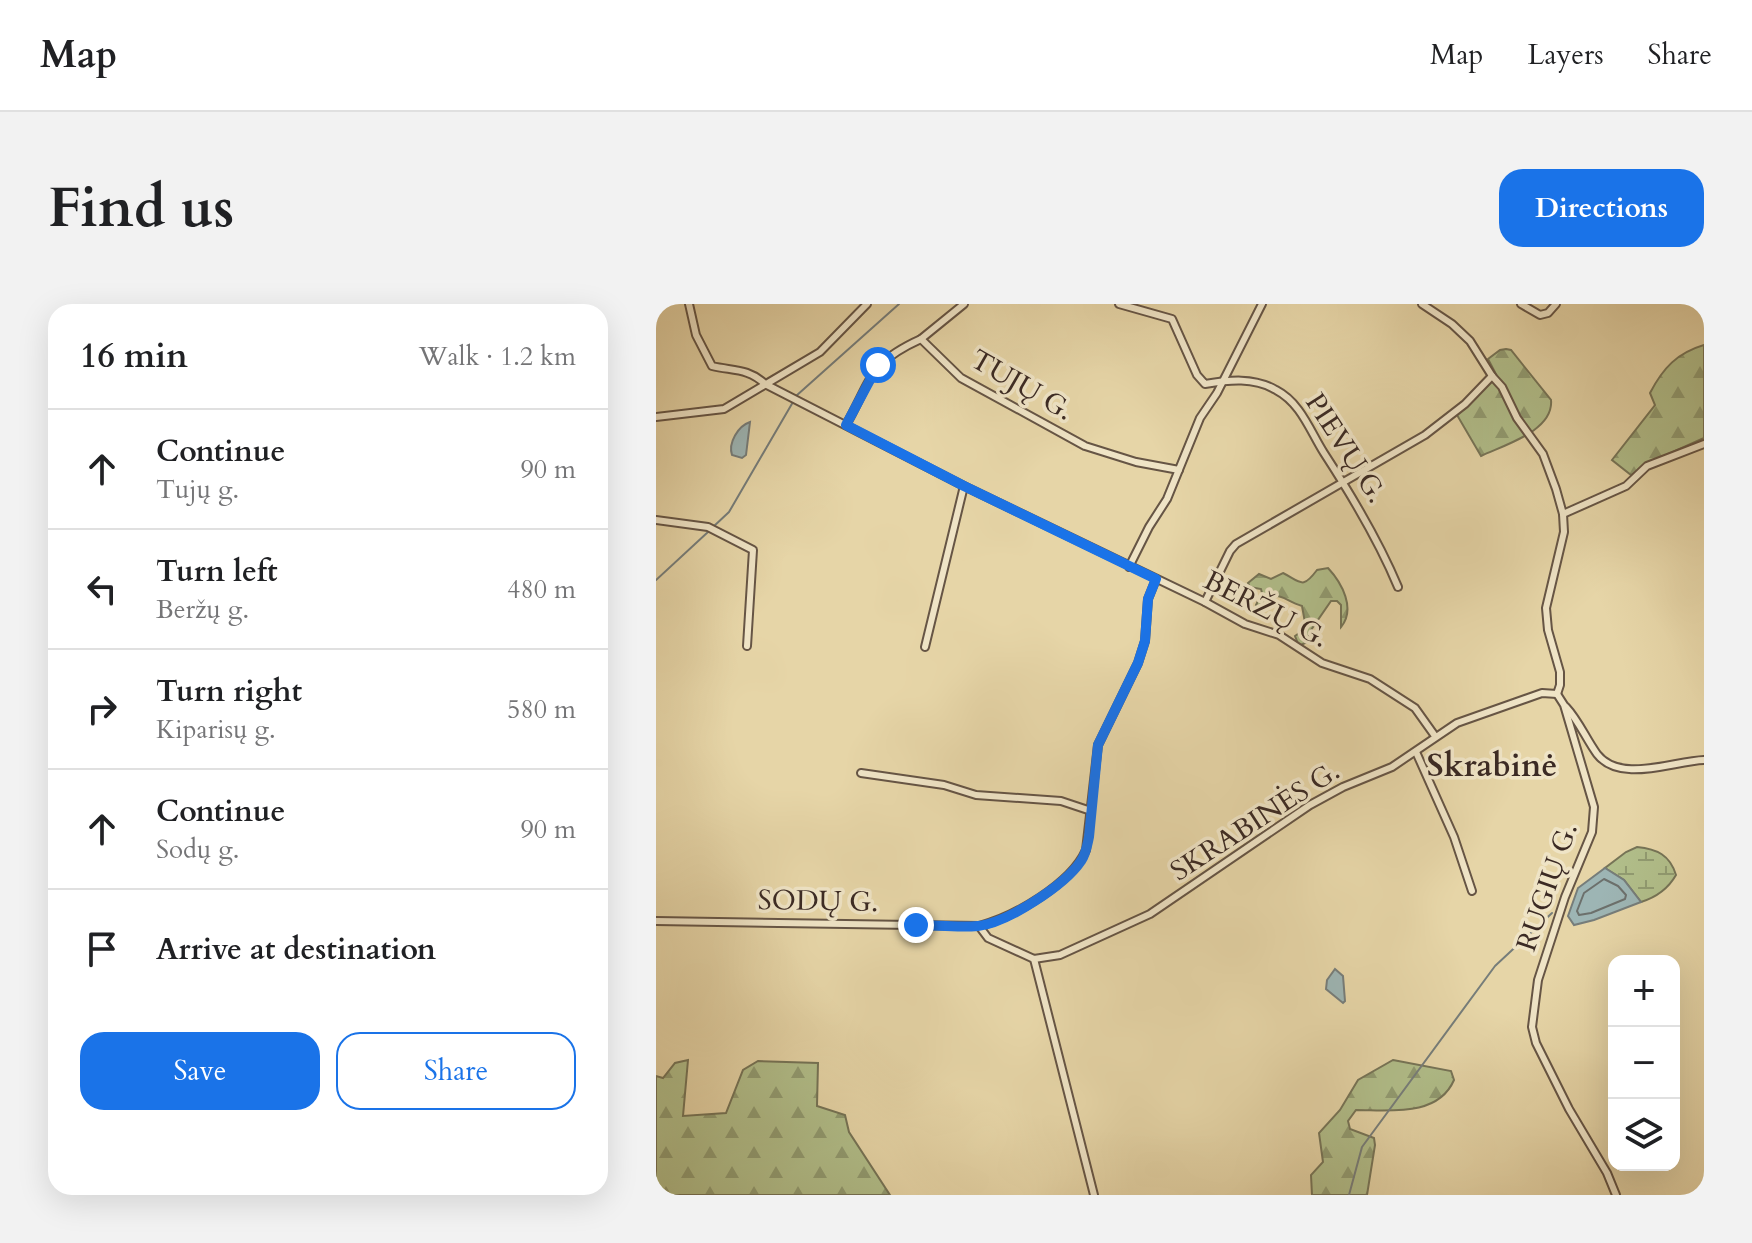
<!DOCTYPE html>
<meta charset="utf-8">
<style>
:root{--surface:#fff;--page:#f2f2f2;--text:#202124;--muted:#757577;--line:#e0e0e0;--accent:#1a73e8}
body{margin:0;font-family:Cardo,serif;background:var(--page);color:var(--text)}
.controls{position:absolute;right:24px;bottom:24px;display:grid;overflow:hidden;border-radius:16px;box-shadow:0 8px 32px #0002}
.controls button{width:72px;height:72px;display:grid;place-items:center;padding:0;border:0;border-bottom:2px solid var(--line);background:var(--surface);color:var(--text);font:40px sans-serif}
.stop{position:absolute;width:24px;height:24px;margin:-18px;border:6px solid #1a73e8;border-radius:50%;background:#fff}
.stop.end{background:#1a73e8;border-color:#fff;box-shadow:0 2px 8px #0008}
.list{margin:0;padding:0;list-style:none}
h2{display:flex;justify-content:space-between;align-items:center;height:104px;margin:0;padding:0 32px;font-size:34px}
h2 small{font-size:26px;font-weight:400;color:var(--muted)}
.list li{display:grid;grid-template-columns:52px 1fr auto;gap:24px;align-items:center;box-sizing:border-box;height:120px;padding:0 32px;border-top:2px solid var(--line)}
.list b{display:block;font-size:30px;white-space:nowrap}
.list p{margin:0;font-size:26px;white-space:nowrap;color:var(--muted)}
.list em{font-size:26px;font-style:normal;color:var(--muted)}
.actions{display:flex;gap:16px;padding:24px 32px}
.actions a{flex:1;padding:18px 0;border:2px solid var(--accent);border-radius:24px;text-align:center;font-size:28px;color:var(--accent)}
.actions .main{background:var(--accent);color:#fff}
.icon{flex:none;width:44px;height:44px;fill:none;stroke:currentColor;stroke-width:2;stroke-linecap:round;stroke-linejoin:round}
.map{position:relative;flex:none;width:1048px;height:891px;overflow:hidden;border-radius:24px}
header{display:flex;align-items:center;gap:48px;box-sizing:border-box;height:112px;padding:0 40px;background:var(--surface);border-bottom:2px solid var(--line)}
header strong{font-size:38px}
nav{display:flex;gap:44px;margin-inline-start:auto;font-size:28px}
.intro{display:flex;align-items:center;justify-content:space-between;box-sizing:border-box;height:192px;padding:0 48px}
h1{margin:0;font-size:56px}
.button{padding:20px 36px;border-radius:24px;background:var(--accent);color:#fff;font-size:28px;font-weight:700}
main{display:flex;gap:48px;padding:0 48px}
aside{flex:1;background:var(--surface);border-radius:24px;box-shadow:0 8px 32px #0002}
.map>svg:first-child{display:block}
.forest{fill:url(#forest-firs);stroke:#767457;stroke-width:2}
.wetland{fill:url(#wetland-marsh);stroke:#767457;stroke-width:2}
.water{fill:#9db5b4;stroke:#767d7a;stroke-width:2}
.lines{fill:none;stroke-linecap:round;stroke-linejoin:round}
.shore{stroke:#6c706c;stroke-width:2}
.stream{stroke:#767d7a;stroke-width:2}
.minor-casing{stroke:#665545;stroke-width:10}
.minor{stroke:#efe4c6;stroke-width:6}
.route{stroke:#1a73e8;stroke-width:10}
.labels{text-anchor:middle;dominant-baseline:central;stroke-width:7;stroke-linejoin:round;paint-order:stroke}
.street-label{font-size:28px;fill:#3b2a24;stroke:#efe4c6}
.quarter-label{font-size:32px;font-weight:bold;fill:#3b2a24;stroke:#efe4c6}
</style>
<header>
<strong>Map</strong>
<nav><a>Map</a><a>Layers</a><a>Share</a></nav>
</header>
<div class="intro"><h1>Find us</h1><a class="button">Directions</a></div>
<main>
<aside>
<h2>16 min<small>Walk · 1.2 km</small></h2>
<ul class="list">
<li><svg class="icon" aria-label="ahead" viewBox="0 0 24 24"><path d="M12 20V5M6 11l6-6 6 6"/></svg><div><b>Continue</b><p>Tujų g.</p></div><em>90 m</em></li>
<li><svg class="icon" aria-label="left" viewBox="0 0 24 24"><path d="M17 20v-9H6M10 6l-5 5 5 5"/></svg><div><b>Turn left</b><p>Beržų g.</p></div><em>480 m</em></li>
<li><svg class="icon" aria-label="right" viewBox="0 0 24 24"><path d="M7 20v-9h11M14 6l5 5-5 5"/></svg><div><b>Turn right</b><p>Kiparisų g.</p></div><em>580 m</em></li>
<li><svg class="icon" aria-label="ahead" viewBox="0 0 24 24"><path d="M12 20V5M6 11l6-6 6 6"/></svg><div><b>Continue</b><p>Sodų g.</p></div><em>90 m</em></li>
<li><svg class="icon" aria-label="arrive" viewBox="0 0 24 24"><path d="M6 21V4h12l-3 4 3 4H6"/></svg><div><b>Arrive at destination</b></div></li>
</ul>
<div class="actions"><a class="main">Save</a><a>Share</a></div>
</aside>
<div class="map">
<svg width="1048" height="891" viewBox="0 0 1048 891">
<defs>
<pattern id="forest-firs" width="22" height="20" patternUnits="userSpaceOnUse" patternTransform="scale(2)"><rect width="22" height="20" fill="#b1be8a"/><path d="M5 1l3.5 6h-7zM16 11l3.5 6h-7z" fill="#919b71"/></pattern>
<pattern id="wetland-marsh" width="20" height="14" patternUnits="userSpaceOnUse" patternTransform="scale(2)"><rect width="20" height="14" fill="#b1be8a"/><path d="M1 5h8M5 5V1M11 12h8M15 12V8" fill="none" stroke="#919b71"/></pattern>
</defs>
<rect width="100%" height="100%" fill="#e6d5a7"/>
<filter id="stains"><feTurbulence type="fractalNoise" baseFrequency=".0025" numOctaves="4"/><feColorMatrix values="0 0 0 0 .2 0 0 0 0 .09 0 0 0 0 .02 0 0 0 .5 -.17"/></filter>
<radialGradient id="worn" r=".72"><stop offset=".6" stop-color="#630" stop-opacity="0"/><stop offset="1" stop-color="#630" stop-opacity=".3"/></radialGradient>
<g class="forest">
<path d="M1048 41V134L1008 152 975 171 956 156 999 101 994 89C1007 64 1021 49 1048 41Z"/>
<path d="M850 45 855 46 895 96C898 127 848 141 825 152L801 111 841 72 832 55 844 46Z"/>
<path d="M672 264C686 279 700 305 685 323V301L681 297H675L653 329 651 338 643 342 639 332 650 324 646 302C625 296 622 282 604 304L600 301 606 289 605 285 594 283 592 279 603 270 615 275 627 269C645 278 646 286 661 266Z"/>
<path d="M32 756 27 812 70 809 87 766 102 757 162 759 161 802 189 811 193 828 234 891H0V772L7 774 19 759Z"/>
<path d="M737 756 795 767 798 776C782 813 734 806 700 806L692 817 694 825 718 834 719 841 711 891H656L655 871 667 858 663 829 684 806 702 776Z"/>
</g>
<path class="wetland" d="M981 543C1001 545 1014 551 1020 571 1012 585 1001 593 985 598L968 576 949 564 970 548Z"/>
<g class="water">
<path d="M94 118 90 151 86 154 76 151C72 139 82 122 94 118Z"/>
<path d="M949 564 968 576 985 598 938 616 918 621 912 612 922 584Z"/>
<path d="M679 665 687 672 689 697 687 699 670 685 671 676Z"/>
</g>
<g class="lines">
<path class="shore" d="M948 575 962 582 970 591 969 595 935 609 923 611 921 607 928 589Z"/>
<g class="stream">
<path d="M140 92 243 0"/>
<path d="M57 223 73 208 137 98"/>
<path d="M0 276 52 228"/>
<path d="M693 891 706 843 839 662 896 609"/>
</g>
<defs>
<g id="minor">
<path d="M33 0 40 31 56 62C77 67 92 64 109 80L308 182 549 298 589 320 623 331 666 359 714 375 759 404 779 432"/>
<path d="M463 0 516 15 541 71 549 80C573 76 598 73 620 86 645 99 654 127 668 149 696 192 722 235 742 283"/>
<path d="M766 0 796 20 814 37 836 72 846 83 861 114 887 150 900 185 907 210 908 228 890 304 892 326 904 368V381L901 390"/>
<path d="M865 0 884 11 892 9 900 0"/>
<path d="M265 35 308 0"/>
<path d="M0 113 68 105 164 48 211 0"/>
<path d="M190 121C216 75 212 59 265 35L305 74 429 142 480 158 523 166"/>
<path d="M907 210 970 182 991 162 1048 140"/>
<path d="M0 216 52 223 97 246 91 342"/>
<path d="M473 263 493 223 511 195 544 114 561 89 606 0"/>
<path d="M549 298 574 247 580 240 769 131 809 100 836 72"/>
<path d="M269 343 308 182"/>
<path d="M901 390 908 401 938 503 936 528 909 593 882 676 876 723 880 739 913 805 951 869 960 891"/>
<path d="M910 403C923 417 930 435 941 450 964 480 1017 457 1048 456"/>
<path d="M760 448 798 533 816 587"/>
<path d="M205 469 288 481 320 491 405 497 435 507"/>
<path d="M0 617 323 622C358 613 415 580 430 546L442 441 482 359 489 337 492 295 500 275"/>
<path d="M323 622 332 634 378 655 404 651 494 610 654 501 687 483 736 463 801 419 886 389 901 390"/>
<path d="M378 655 438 891"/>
</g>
</defs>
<use href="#minor" class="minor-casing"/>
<use href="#minor" class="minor"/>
</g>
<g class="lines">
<path class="route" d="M222 61 190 121 308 182 500 275 492 295 489 337 482 359 442 441 433 533C431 542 430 550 425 557 409 581 351 619 322 622 302 624 280 621 260 621"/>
</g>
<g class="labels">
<g class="street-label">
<text transform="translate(366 81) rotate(30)">TUJŲ G.</text>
<text transform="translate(690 144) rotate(57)">PIEVŲ G.</text>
<text transform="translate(610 305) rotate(27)">BERŽŲ G.</text>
<text transform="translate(599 517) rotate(-33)">SKRABINĖS G.</text>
<text transform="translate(891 583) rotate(-71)">RUGIŲ G.</text>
<text transform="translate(162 597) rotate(1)">SODŲ G.</text>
</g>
<g class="quarter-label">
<text x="836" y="462">Skrabinė</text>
</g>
</g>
<rect width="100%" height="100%" filter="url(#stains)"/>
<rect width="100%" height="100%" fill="url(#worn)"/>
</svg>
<div class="controls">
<button>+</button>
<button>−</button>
<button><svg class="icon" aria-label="layers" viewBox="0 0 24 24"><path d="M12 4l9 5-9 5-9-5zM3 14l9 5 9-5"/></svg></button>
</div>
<div class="stop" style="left:222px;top:61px"></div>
<div class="stop end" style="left:260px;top:621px"></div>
</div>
</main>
